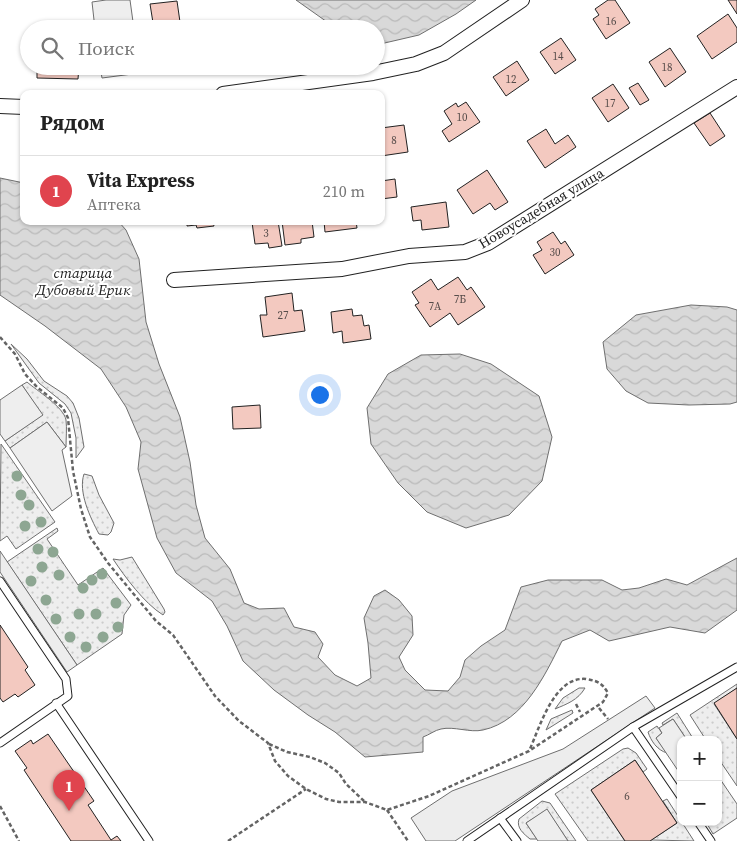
<!DOCTYPE html>
<html lang="ru">
<meta charset="utf-8">
<style>
:root{--surface:#fff;--page:#f2f2f2;--text:#222;--muted:#767676;--line:#e0e0e0;--accent:#c62828}
body{margin:0;font-family:"Source Serif 4",serif;background:var(--page);color:var(--text)}
.controls{position:absolute;right:15px;bottom:15px;display:grid;overflow:hidden;border-radius:10px;box-shadow:0 1px 4px #0004}
.controls button{width:45px;height:45px;display:grid;place-items:center;padding:0;border:0;border-bottom:1px solid var(--line);background:var(--surface);color:var(--text);font:25px sans-serif}
.you{position:absolute;left:319px;top:394px;width:18px;height:18px;margin:-12px;border:4px solid #fff;border-radius:50%;background:#1a73e8;box-shadow:0 0 0 8px #1a73e833}
.badge{display:grid;place-items:center;width:32px;height:32px;border-radius:50%;background:var(--accent);color:#fff;font-size:16px;font-weight:700}
.pin{position:absolute;translate:-50% -41px;filter:drop-shadow(0 1px 2px #0008)}
.pin::after{content:'';position:absolute;top:26px;width:18px;height:15px;background:inherit;clip-path:polygon(0 0,100% 0,50% 100%)}
.list{margin:0;padding:0;list-style:none}
h2{display:flex;justify-content:space-between;align-items:center;height:65px;margin:0;padding:0 20px;font-size:21px}
h2 small{font-size:16px;font-weight:400;color:var(--muted)}
.list li{display:grid;grid-template-columns:32px 1fr auto;gap:15px;align-items:center;box-sizing:border-box;height:70px;padding:0 20px;border-top:1px solid var(--line)}
.list b{display:block;font-size:19px;white-space:nowrap}
.list p{margin:0;font-size:16px;white-space:nowrap;color:var(--muted)}
.list em{font-size:16px;font-style:normal;color:var(--muted)}
.icon{flex:none;width:28px;height:28px;fill:none;stroke:currentColor;stroke-width:2;stroke-linecap:round;stroke-linejoin:round}
.map{position:relative;flex:none;width:737px;height:841px;overflow:hidden}
.search{position:absolute;background:var(--surface);box-shadow:0 1px 4px #0004;left:20px;top:20px;width:365px;height:55px;display:flex;align-items:center;gap:12px;box-sizing:border-box;padding:0 18px;border-radius:28px;color:var(--muted);font-size:19px}
.panel{position:absolute;background:var(--surface);box-shadow:0 1px 4px #0004;left:20px;top:90px;width:365px;height:135px;border-radius:10px}
.map>svg:first-child{display:block}
.grass{fill:url(#grass-dots);stroke:#6f6f6f}
.green{fill:#eee;stroke:#6f6f6f}
.parking{fill:#ededed;stroke:#6f6f6f}
.water{fill:url(#water-waves);stroke:#6f6f6f}
.building{fill:#f3c9c0;stroke:#222}
.lines{fill:none;stroke-linecap:round;stroke-linejoin:round}
.lane-casing{stroke:#222;stroke-width:9}
.street-casing{stroke:#222;stroke-width:16}
.path{stroke:#646464;stroke-width:2.5;stroke-dasharray:4 2.5;stroke-linecap:butt}
.lane{stroke:#fff;stroke-width:7}
.street{stroke:#fff;stroke-width:14}
.tree{fill:#8da692}
.labels{text-anchor:middle;dominant-baseline:central;stroke-width:4;stroke-linejoin:round;paint-order:stroke}
.number-label{font-size:11px;fill:#564c4a}
.street-label{font-size:14px;fill:#222;stroke:#fff}
.water-label{font-size:15px;font-style:italic;fill:#222;stroke:#fff}
</style>
<div class="map">
<svg width="737" height="841" viewBox="0 0 737 841">
<defs>
<pattern id="grass-dots" width="8" height="8" patternUnits="userSpaceOnUse" patternTransform="scale(1.25)"><rect width="8" height="8" fill="#eee"/><path d="M2 2h.1M6 6h.1" fill="none" stroke="#ccc" stroke-width="1.8" stroke-linecap="round"/></pattern>
<pattern id="water-waves" width="16" height="10" patternUnits="userSpaceOnUse" patternTransform="scale(1.25)"><rect width="16" height="10" fill="#d9d9d9"/><path d="M0 5q4-4 8 0t8 0" fill="none" stroke="#bababa"/></pattern>
</defs>
<rect width="100%" height="100%" fill="#fff"/>
<g class="grass">
<path d="M11 344 27 359 44 381 67 396 73 403 79 418 84 447 76 458V438L71 413 65 404 39 383Z"/>
<path d="M27 382C36 390 64 407 66 420 67 428 66 438 66 447L47 422 10 448 5 441 42 415 22 385Z"/>
<path d="M1 444 55 522 16 549 7 536 0 541Z"/>
<path d="M84 474 92 476 99 495 114 523 111 532 108 535 99 534C90 517 78 492 84 474Z"/>
<path d="M57 528 58 531 47 539 78 585 103 568 131 605 124 615 122 634 77 665 7 562Z"/>
<path d="M132 557 164 609 165 612 163 615C144 603 125 577 113 559L120 560Z"/>
<path d="M737 684V688L714 704 737 739V786L718 758V740H706L690 715Z"/>
<path d="M579 688H585C578 700 567 704 555 709L563 698Z"/>
<path d="M572 710 573 713 546 730 551 719Z"/>
<path d="M677 713 694 740H687L673 719 663 725 662 723Z"/>
<path d="M657 726 662 733 656 738 667 753C657 750 651 741 648 732Z"/>
<path d="M628 748 636 753 647 769 643 772 635 760 591 790 625 841H588L555 794 623 749Z"/>
<path d="M718 776 737 804V818L713 834 706 822H718V793L721 791 718 786Z"/>
<path d="M667 799 694 841 651 840 677 823 663 801Z"/>
<path d="M542 801 550 803 576 841H568L547 810 526 823 537 839H530C524 834 516 828 519 819Z"/>
</g>
<g class="green">
<path d="M106 0H130L134 29H95L92 2Z"/>
<path d="M100 66H139L140 73 102 78Z"/>
<path d="M22 385 43 415 5 441 0 434V400Z"/>
<path d="M47 422 66 447 62 450 72 496 52 511 10 448Z"/>
<path d="M673 719 687 740H681V775L656 738 662 733 659 728Z"/>
<path d="M547 809 568 841H538L526 823Z"/>
</g>
<g class="parking">
<path d="M0 551 77 665 67 672 0 572Z"/>
<path d="M646 696 655 708 455 841H426L411 818 452 791 563 749Z"/>
</g>
<g class="water">
<path d="M296 0H476L456 14 419 35 376 45V29H337Z"/>
<path d="M0 178 24 183V221H118L126 230 139 259 146 322 159 364 180 417 190 462 196 505 205 538 230 569 244 603 259 609 284 608 294 627 315 632 323 644 318 657 335 675 357 686 371 678 368 643 364 618 374 596 385 590 399 600 412 616 413 635 399 657 405 670 425 690 448 691 460 677 465 660 481 646 505 630 521 587 548 580H602L622 590 639 588 666 579 687 585 737 558V610L705 633 670 627 609 641 590 630 562 641C545 675 524 721 483 730 470 733 454 726 441 729 435 730 429 735 423 737V752L365 757 335 732 308 715 274 690 243 661 227 626 212 601 176 573 157 538 138 469 141 442 126 407 101 369 45 326 0 295Z"/>
<path d="M691 305 727 307 737 310V402L730 404 689 405 648 403 626 391 607 369 603 342 636 315Z"/>
<path d="M460 354 491 364 539 396 552 437 542 481 509 515 466 528 427 512 398 483 371 444 367 408 388 374 421 355Z"/>
</g>
<g class="building">
<path d="M608 0H615L630 23 606 39 593 19 599 15 595 9Z"/>
<path d="M728 0H737V14Z"/>
<path d="M177 1 181 29H154L150 4Z"/>
<path d="M728 14 737 28V42L712 59 697 36Z"/>
<path d="M561 38 576 60 555 74 540 52Z"/>
<path d="M670 48 686 72 665 87 649 62Z"/>
<path d="M517 61 529 80 506 96 493 77Z"/>
<path d="M37 66H79L78 79 37 78Z"/>
<path d="M638 83 649 100 640 105 629 88Z"/>
<path d="M613 84 629 108 608 122 592 98Z"/>
<path d="M466 102 480 122 449 142 442 131 452 124 444 111 456 103 458 107Z"/>
<path d="M710 113 725 136 710 146 694 123Z"/>
<path d="M404 125 408 152 381 156V128Z"/>
<path d="M546 129 555 144 568 135 576 147 545 168 527 141Z"/>
<path d="M487 170 508 202 495 210 490 203 473 214 457 190Z"/>
<path d="M395 179 397 197 381 199V181Z"/>
<path d="M446 202 449 227 422 230 421 220 413 221 411 207Z"/>
<path d="M187 221H217L213 222 214 226 197 228 196 225 187 226Z"/>
<path d="M260 221H278L282 246 269 248 268 243 255 244 252 222Z"/>
<path d="M282 221H312L314 237 301 239V243L285 245Z"/>
<path d="M324 221H356L357 228 325 232Z"/>
<path d="M553 232 561 244 565 241 574 255 545 274 533 255 542 250 537 242Z"/>
<path d="M458 277 467 290 471 287 485 307 458 325 450 313 430 327 415 305 419 303 412 292 431 279 438 290Z"/>
<path d="M292 293 294 311 302 310 305 331 263 337 260 315H267L265 297Z"/>
<path d="M352 309 353 316 362 315 364 326 369 325 371 339 343 343 342 331 333 333 331 312Z"/>
<path d="M260 405 261 428 233 429 232 407Z"/>
<path d="M0 625 28 667 25 670 35 685 18 697 15 694 3 702 0 698Z"/>
<path d="M737 688V739L714 703Z"/>
<path d="M48 734 94 801 88 805 111 840 117 836 121 841H71L24 770 27 768 15 751 31 740 33 744Z"/>
<path d="M635 760 677 823 650 841H625L591 790Z"/>
</g>
<g class="lines">
<defs>
<g id="lane">
<path d="M0 581 66 679 68 696 0 743"/>
<path d="M56 703 149 841"/>
<path d="M633 727 681 797"/>
<path d="M500 818 517 841"/>
<path d="M698 822 711 841"/>
<path d="M467 841 633 727 737 667"/>
</g>
<g id="street">
<path d="M223 94 373 73 416 64 444 53 522 0"/>
<path d="M0 106 24 107"/>
<path d="M174 280 342 269 409 256 465 252 488 243 737 87"/>
</g>
</defs>
<use href="#lane" class="lane-casing"/>
<use href="#street" class="street-casing"/>
<g class="path">
<path d="M0 337 15 354 25 374 37 387 63 408 68 418 73 471 81 509 90 537 108 563 156 621 173 635 215 696 239 721 268 743 275 761 288 776 306 789 326 799 339 802H365L387 810 429 796 529 751 603 702 608 693C602 683 598 681 586 679 554 676 540 727 529 751"/>
<path d="M576 704 580 712"/>
<path d="M599 708 608 719"/>
<path d="M269 744 287 752 310 757 325 763 339 773 346 784 364 801"/>
<path d="M0 806 19 841"/>
<path d="M387 810 408 841"/>
<path d="M228 841 306 789"/>
</g>
<use href="#lane" class="lane"/>
<use href="#street" class="street"/>
</g>
<g class="tree">
<circle cx="17" cy="476" r="5.5"/>
<circle cx="21" cy="495" r="5.5"/>
<circle cx="29" cy="505" r="5.5"/>
<circle cx="41" cy="522" r="5.5"/>
<circle cx="25" cy="526" r="5.5"/>
<circle cx="38" cy="549" r="5.5"/>
<circle cx="53" cy="552" r="5.5"/>
<circle cx="42" cy="567" r="5.5"/>
<circle cx="102" cy="574" r="5.5"/>
<circle cx="59" cy="575" r="5.5"/>
<circle cx="92" cy="580" r="5.5"/>
<circle cx="31" cy="581" r="5.5"/>
<circle cx="83" cy="588" r="5.5"/>
<circle cx="46" cy="600" r="5.5"/>
<circle cx="116" cy="603" r="5.5"/>
<circle cx="79" cy="614" r="5.5"/>
<circle cx="96" cy="614" r="5.5"/>
<circle cx="56" cy="619" r="5.5"/>
<circle cx="118" cy="627" r="5.5"/>
<circle cx="70" cy="637" r="5.5"/>
<circle cx="103" cy="637" r="5.5"/>
<circle cx="86" cy="647" r="5.5"/>
</g>
<g class="labels">
<g class="number-label">
<text x="611" y="21">16</text>
<text x="558" y="56">14</text>
<text x="667" y="67">18</text>
<text x="511" y="79">12</text>
<text x="610" y="103">17</text>
<text x="462" y="117">10</text>
<text x="394" y="140">8</text>
<text x="266" y="233">3</text>
<text x="555" y="252">30</text>
<text x="460" y="299">7Б</text>
<text x="435" y="306">7А</text>
<text x="283" y="315">27</text>
<text x="627" y="796">6</text>
</g>
<g class="street-label">
<text transform="translate(541 208) rotate(-31)">Новоусадебная улица</text>
</g>
<g class="water-label">
<text x="83" y="272">старица<tspan x="83" dy="17">Дубовый Ерик</tspan></text>
</g>
</g>
</svg>
<div class="controls">
<button>+</button>
<button>−</button>
</div>
<div class="you"></div>
<div class="pin badge" style="left:69px;top:811px;background:#e0444e">1</div>
<div class="search"><svg class="icon" aria-label="search" viewBox="0 0 24 24"><circle cx="10" cy="10" r="6"/><path d="M15 15l6 6"/></svg>Поиск</div>
<section class="panel">
<h2>Рядом<small></small></h2>
<ul class="list">
<li><span class="badge" style="background:#e0444e">1</span><div><b>Vita Express</b><p>Аптека</p></div><em>210 m</em></li>
</ul>
</section>
</div>
